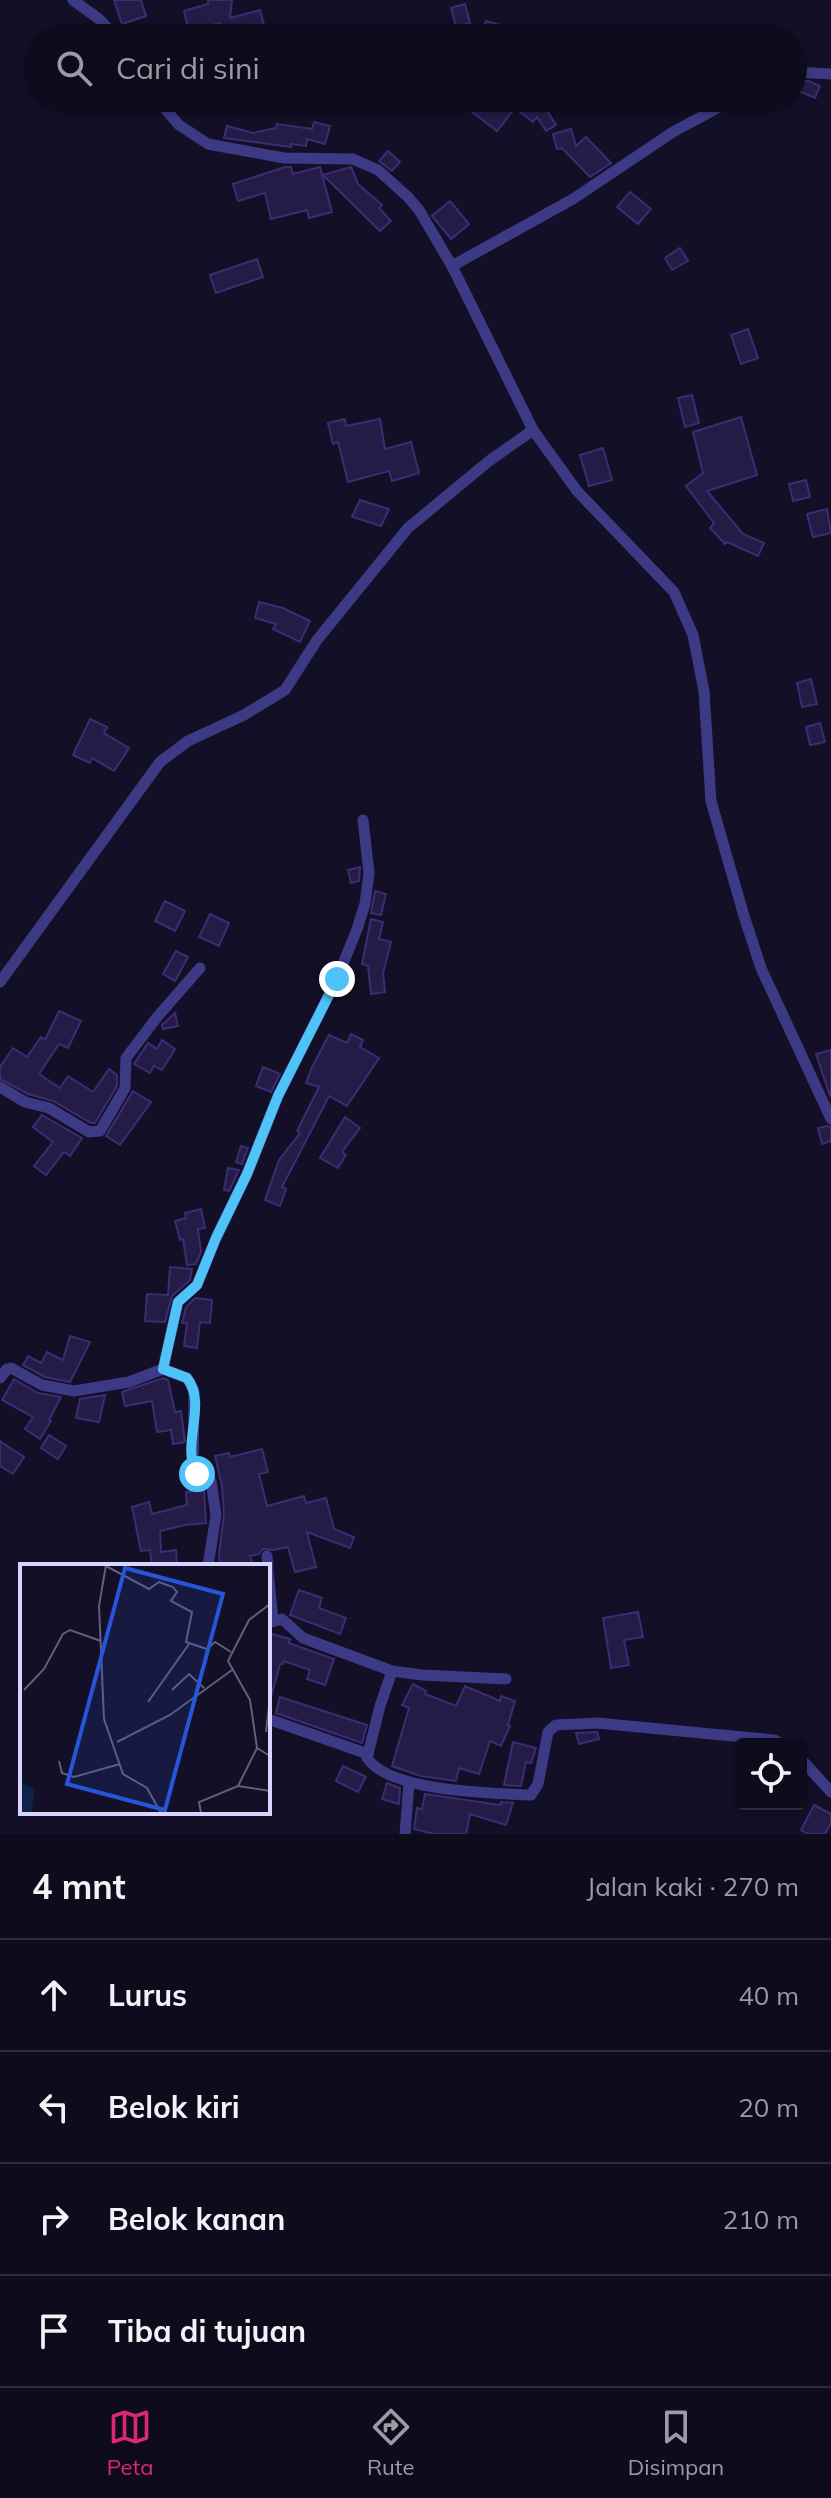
<!DOCTYPE html>
<html lang="id">
<meta charset="utf-8">
<style>
:root{--surface:#0e0b1c;--page:#171425;--text:#f1f3f6;--muted:#9b9ba3;--line:#2e2b3b;--accent:#db2777}
body{margin:0;font-family:Mulish,sans-serif;background:var(--page);color:var(--text)}
.controls{position:absolute;right:24px;bottom:24px;display:grid;overflow:hidden;border-radius:8px;box-shadow:0 2px 6px #0004}
.controls button{width:72px;height:72px;display:grid;place-items:center;padding:0;border:0;border-bottom:2px solid var(--line);background:var(--surface);color:var(--text);font:40px sans-serif}
.stop{position:absolute;width:24px;height:24px;margin:-18px;border:6px solid #4fc3f7;border-radius:50%;background:#fff}
.stop.end{background:#4fc3f7;border-color:#fff;box-shadow:0 2px 8px #0008}
.list{margin:0;padding:0;list-style:none}
h2{display:flex;justify-content:space-between;align-items:center;height:104px;margin:0;padding:0 32px;font-size:34px}
h2 small{font-size:26px;font-weight:400;color:var(--muted)}
.list li{display:grid;grid-template-columns:52px 1fr auto;gap:24px;align-items:center;box-sizing:border-box;height:112px;padding:0 32px;border-top:2px solid var(--line)}
.list b{display:block;font-size:30px;white-space:nowrap}
.list em{font-size:26px;font-style:normal;color:var(--muted)}
.icon{flex:none;width:44px;height:44px;fill:none;stroke:currentColor;stroke-width:2;stroke-linecap:round;stroke-linejoin:round}
.map{position:relative;flex:none;width:831px;height:1834px;overflow:hidden}
.search{position:absolute;background:var(--surface);box-shadow:0 2px 6px #0004;left:24px;right:24px;top:24px;height:88px;display:flex;align-items:center;gap:20px;box-sizing:border-box;padding:0 28px;border-radius:44px;color:var(--muted);font-size:30px}
.sheet{height:552px;background:var(--surface)}
nav{display:flex;justify-content:space-around;align-items:center;box-sizing:border-box;height:112px;border-top:2px solid var(--line);background:var(--surface);font-size:22px;color:var(--muted)}
nav a{display:grid;justify-items:center;gap:4px}
nav .on{color:var(--accent)}
.map>svg:first-child{display:block}
.building{fill:#241b47;stroke:#3b2d73;stroke-width:2}
.lines{fill:none;stroke-linecap:round;stroke-linejoin:round}
.street{stroke:#3d3a85;stroke-width:11}
.route{stroke:#4fc3f7;stroke-width:10}
.inset-road{fill:none;stroke:#625e7d;stroke-width:2}
.view{fill:#2655da;fill-opacity:0.15;stroke:#2655da;stroke-width:4}
.inset-edge{fill:none;stroke:#d9d4ff;stroke-width:4}
</style>
<div class="map">
<svg width="831" height="1834" viewBox="0 0 831 1834">
<rect width="100%" height="100%" fill="#130f26"/>
<g class="building">
<path d="M114 0H141L146 16 122 24Z"/>
<path d="M208 0H232L230 18 260 10 267 36 225 38 220 23 189 31 184 11 208 4Z"/>
<path d="M465 4 470 23 456 27 451 8Z"/>
<path d="M486 21 504 26 500 38H480Z"/>
<path d="M798 81H809L820 86 815 98 794 89Z"/>
<path d="M454 98H532L544 106 556 125 546 131 537 117 533 122 515 108 497 131Z"/>
<path d="M314 122 330 126 325 144 307 139 306 146 291 144V147L224 138 227 126 253 133 276 128 277 124 312 129Z"/>
<path d="M571 129 576 146 586 137 611 163 590 177 562 148 557 149 553 134Z"/>
<path d="M388 151 400 162 392 171 379 161Z"/>
<path d="M285 167H291L293 174 320 167 332 212 309 218 307 210 271 219 265 193 238 201 233 184Z"/>
<path d="M351 167 358 184 382 205 379 208 391 221 380 231 323 175Z"/>
<path d="M630 192 651 209 638 224 617 207Z"/>
<path d="M450 201 469 224 451 239 432 216Z"/>
<path d="M680 248 688 261 672 270 665 258Z"/>
<path d="M257 259 263 277 216 293 210 275Z"/>
<path d="M748 329 758 358 741 364 731 335Z"/>
<path d="M692 395 699 423 685 427 678 398Z"/>
<path d="M741 417 757 475 707 491 743 534 764 543 758 556 727 542 725 544 710 528 714 523 686 486 703 473 693 432Z"/>
<path d="M345 419 346 426 380 419 385 449 411 442 419 473 392 481 389 471 348 482 338 442 333 444 328 423Z"/>
<path d="M603 448 612 480 589 486 580 455Z"/>
<path d="M806 480 810 497 793 501 789 484Z"/>
<path d="M360 500 389 509 381 526 352 517Z"/>
<path d="M827 509 831 533 813 537 807 514Z"/>
<path d="M259 602 283 608 310 621 300 642 273 629 276 624 255 618Z"/>
<path d="M811 679 817 704 802 707 797 683Z"/>
<path d="M90 719 107 727 104 733 129 748 114 771 92 758 90 763 73 755Z"/>
<path d="M820 723 825 742 810 745 806 727Z"/>
<path d="M360 867 359 881 351 883 348 870Z"/>
<path d="M375 891 386 894 381 915 371 913Z"/>
<path d="M165 901 185 911 175 931 155 921Z"/>
<path d="M210 914 229 923 219 946 199 937Z"/>
<path d="M371 919 383 922 379 939 391 942 383 973 385 992 371 994 368 966 362 964Z"/>
<path d="M176 951 188 957 175 981 163 974Z"/>
<path d="M59 1011 81 1021 68 1048 59 1044 39 1074 60 1088 68 1076 93 1092 109 1069 117 1075V1086L95 1123H91L53 1101 28 1094 0 1079V1067L13 1048 27 1057 41 1037 45 1040Z"/>
<path d="M175 1013 178 1026 163 1029 162 1025Z"/>
<path d="M351 1034 363 1040 360 1047 379 1058 347 1106 329 1096 282 1187 286 1189 280 1206 265 1200 279 1160 300 1133 297 1131 319 1087 306 1083 312 1067 329 1035 347 1043Z"/>
<path d="M162 1040 175 1049 162 1070 154 1066 150 1073 134 1064 148 1043 157 1049Z"/>
<path d="M831 1050V1096H830L816 1054Z"/>
<path d="M263 1067 280 1074 271 1092 256 1086Z"/>
<path d="M133 1091 151 1102 120 1145 106 1136Z"/>
<path d="M42 1115 82 1138 70 1156 64 1152 46 1175 34 1166 53 1142 33 1127Z"/>
<path d="M345 1117 360 1128 342 1152 346 1155 338 1168 320 1158Z"/>
<path d="M827 1126 831 1127V1141L822 1144 818 1128Z"/>
<path d="M241 1146 248 1148 242 1164 236 1162Z"/>
<path d="M228 1168 239 1170 229 1191 224 1190Z"/>
<path d="M201 1209 205 1228 198 1229 201 1252 196 1264 187 1265 183 1239 180 1240 175 1221 186 1218 185 1213Z"/>
<path d="M170 1267 192 1269 190 1280 172 1296 165 1322 145 1321 147 1294 168 1295Z"/>
<path d="M195 1298 212 1300 210 1323 200 1322 197 1348 184 1346 187 1323H182L186 1307Z"/>
<path d="M70 1336 90 1342 70 1382 45 1377 23 1365 28 1356 41 1363 47 1352 63 1360Z"/>
<path d="M163 1378 168 1380 175 1412 181 1411 185 1442 173 1444 171 1430 157 1432 152 1401 125 1406 122 1392Z"/>
<path d="M14 1379 38 1393 61 1397 49 1420 51 1421 40 1439 25 1429 33 1417 2 1400Z"/>
<path d="M105 1395 99 1422 76 1418 80 1399Z"/>
<path d="M49 1435 66 1446 58 1459 41 1448Z"/>
<path d="M0 1441 24 1457 13 1474 0 1466Z"/>
<path d="M262 1449 268 1472 259 1474 267 1506 304 1496 306 1503 326 1498 334 1529 354 1537 350 1548 307 1532 316 1567 295 1572 288 1547 273 1550 263 1549 259 1554 250 1556 253 1566H220L219 1554 224 1514 222 1486 215 1456 229 1453 230 1457Z"/>
<path d="M204 1491 206 1523 185 1525 160 1531 161 1552 176 1550 177 1565 152 1566 150 1550 141 1551 132 1507 149 1502 152 1514 187 1505 186 1492Z"/>
<path d="M299 1590 322 1598 319 1608 346 1618 340 1634 290 1615Z"/>
<path d="M638 1612 643 1637 624 1640 629 1665 611 1668 603 1618Z"/>
<path d="M268 1633 290 1639 289 1643 334 1659 325 1685 307 1679 310 1670 284 1661 283 1664H280L271 1697 268 1696Z"/>
<path d="M413 1684 426 1691 425 1694 456 1706 465 1686 500 1701 501 1696 515 1701 508 1725 510 1726 501 1746 490 1741 479 1774 459 1768 456 1781 421 1776 392 1766 409 1708 402 1705Z"/>
<path d="M280 1697 367 1725 362 1743 276 1713Z"/>
<path d="M597 1732 599 1739 579 1744 576 1733Z"/>
<path d="M513 1742 536 1748 531 1763 526 1762 521 1786 504 1785Z"/>
<path d="M343 1766 366 1777 358 1792 336 1781Z"/>
<path d="M387 1783 400 1788 399 1804 382 1799Z"/>
<path d="M425 1794 500 1805 501 1802 513 1803 506 1825 470 1814 466 1834H434L414 1829 417 1808 422 1809Z"/>
<path d="M814 1805 831 1814V1823L825 1834H808L801 1830Z"/>
</g>
<g class="lines">
<g class="street">
<path d="M73 0 99 19 117 38"/>
<path d="M793 72 831 74"/>
<path d="M156 98 179 125 208 144 284 158 353 159 378 170 408 197 419 210 452 266 533 430 577 491 674 592 693 635 704 691 711 801 744 916 761 968 831 1119"/>
<path d="M452 266 573 199 673 132 736 98"/>
<path d="M0 982 160 762 188 741 244 715 285 690 317 640 408 528 489 461 533 430"/>
<path d="M0 1087 25 1102 49 1108 89 1132 100 1131 125 1088 126 1058 158 1016 200 968"/>
<path d="M163 1369 178 1302 197 1285 216 1238 247 1174 278 1096 337 979 357 929 365 904 369 873 363 820"/>
<path d="M0 1378 7 1369 11 1368 42 1385 74 1391 129 1382 163 1369 187 1378 194 1391 193 1470 197 1474 211 1481 216 1515 208 1566"/>
<path d="M267 1556 268 1566"/>
<path d="M268 1571 273 1620"/>
<path d="M268 1623 282 1619 303 1638 392 1671 380 1706 367 1758C390 1792 492 1793 531 1795L538 1784 548 1732 556 1725 597 1723 774 1740 782 1744"/>
<path d="M392 1671 422 1675 506 1679"/>
<path d="M268 1719 368 1754"/>
<path d="M801 1759 831 1792"/>
<path d="M405 1834 409 1783"/>
</g>
</g>
<g class="lines">
<path class="route" d="M197 1474C180 1447 208 1404 187 1378L163 1369 178 1302 197 1285 216 1238 247 1174 278 1096 337 979"/>
</g>
<g transform="translate(20 1564)">
<rect width="250" height="250" fill="#130f26"/>
<path d="M0 217 15 226 11 249H0Z" fill="#0c2248"/>
<path class="inset-road" d="M86 1 79 42 84 155 103 210 127 224 141 249M86 2 129 25 139 18 153 23 157 28 151 37 172 48 166 78 187 85 195 78 211 88M250 40 229 56 208 97 230 136 237 184 250 192M4 126 24 105 43 70 50 66 81 77M152 126 169 110 184 124M128 138 169 80M246 168 250 133M97 178 150 151 212 106M39 197 42 209 54 213 100 200M218 222 237 184M181 249 179 238 218 222 250 227"/>
<path class="view" d="M105 4 203 30 145 246 47 220Z"/>
<rect width="250" height="250" class="inset-edge"/>
</g>
</svg>
<div class="controls">
<button><svg class="icon" aria-label="locate" viewBox="0 0 24 24"><circle cx="12" cy="12" r="6"/><path d="M12 2v4M12 18v4M2 12h4M18 12h4"/></svg></button>
</div>
<div class="stop" style="left:197px;top:1474px"></div>
<div class="stop end" style="left:337px;top:979px"></div>
<div class="search"><svg class="icon" aria-label="search" viewBox="0 0 24 24"><circle cx="10" cy="10" r="6"/><path d="M15 15l6 6"/></svg>Cari di sini</div>
</div>
<section class="sheet">
<h2>4 mnt<small>Jalan kaki · 270 m</small></h2>
<ul class="list">
<li><svg class="icon" aria-label="ahead" viewBox="0 0 24 24"><path d="M12 20V5M6 11l6-6 6 6"/></svg><div><b>Lurus</b></div><em>40 m</em></li>
<li><svg class="icon" aria-label="left" viewBox="0 0 24 24"><path d="M17 20v-9H6M10 6l-5 5 5 5"/></svg><div><b>Belok kiri</b></div><em>20 m</em></li>
<li><svg class="icon" aria-label="right" viewBox="0 0 24 24"><path d="M7 20v-9h11M14 6l5 5-5 5"/></svg><div><b>Belok kanan</b></div><em>210 m</em></li>
<li><svg class="icon" aria-label="arrive" viewBox="0 0 24 24"><path d="M6 21V4h12l-3 4 3 4H6"/></svg><div><b>Tiba di tujuan</b></div></li>
</ul>
</section>
<nav>
<a class="on"><svg class="icon" aria-label="map" viewBox="0 0 24 24"><path d="M3 6l6-2 6 2 6-2v14l-6 2-6-2-6 2zM9 4v14M15 6v14"/></svg>Peta</a>
<a><svg class="icon" aria-label="directions" viewBox="0 0 24 24"><path d="M12 3l9 9-9 9-9-9zM9 14v-3h6M13 9l2 2-2 2"/></svg>Rute</a>
<a><svg class="icon" aria-label="saved" viewBox="0 0 24 24"><path d="M7 4h10v16l-5-4-5 4z"/></svg>Disimpan</a>
</nav>
